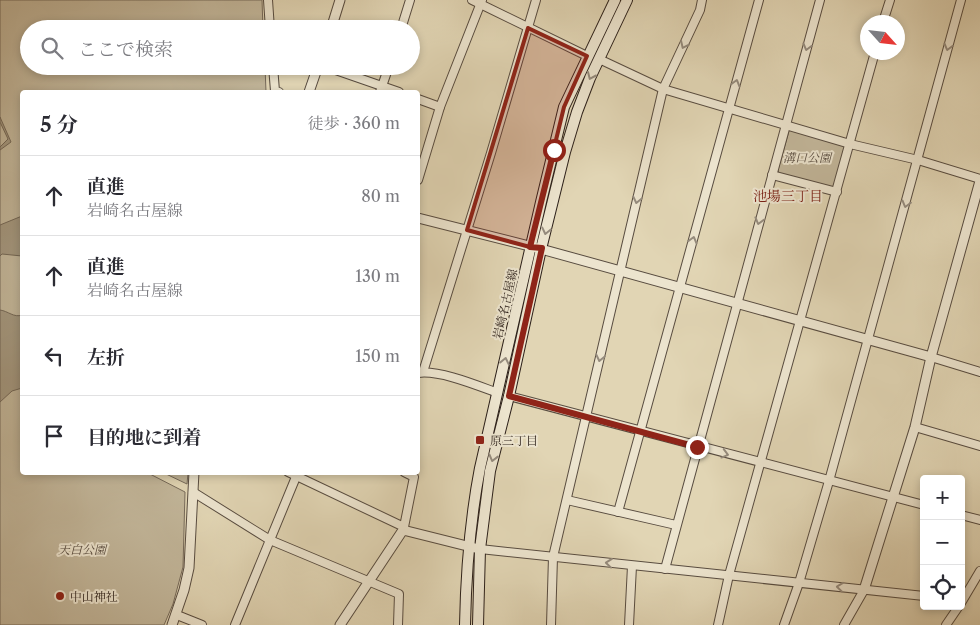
<!DOCTYPE html>
<html lang="ja">
<meta charset="utf-8">
<style>
:root{--surface:#fff;--page:#f7f7f7;--text:#2b2b33;--muted:#7c7c81;--line:#e1e1e2}
body{margin:0;font-family:"Libre Caslon Text","Noto Serif JP",serif;background:var(--page);color:var(--text)}
.controls{position:absolute;right:15px;bottom:15px;display:grid;overflow:hidden;border-radius:5px;box-shadow:0 2px 8px #0003}
.controls button{width:45px;height:45px;display:grid;place-items:center;padding:0;border:0;border-bottom:1px solid var(--line);background:var(--surface);color:var(--text);font:25px sans-serif}
.compass{position:absolute;left:860px;top:15px;width:45px;height:45px;border-radius:50%;background:var(--surface);box-shadow:0 2px 8px #0003;rotate:117deg}
.stop{position:absolute;width:15px;height:15px;margin:-11px;border:4px solid #8f2418;border-radius:50%;background:#fff}
.stop.end{background:#8f2418;border-color:#fff;box-shadow:0 1px 5px #0008}
.list{margin:0;padding:0;list-style:none}
h2{display:flex;justify-content:space-between;align-items:center;height:65px;margin:0;padding:0 20px;font-size:21px}
h2 small{font-size:16px;font-weight:400;color:var(--muted)}
.list li{display:grid;grid-template-columns:32px 1fr auto;gap:15px;align-items:center;box-sizing:border-box;height:80px;padding:0 20px;border-top:1px solid var(--line)}
.list b{display:block;font-size:19px;white-space:nowrap}
.list p{margin:0;font-size:16px;white-space:nowrap;color:var(--muted)}
.list em{font-size:16px;font-style:normal;color:var(--muted)}
.icon{flex:none;width:28px;height:28px;fill:none;stroke:currentColor;stroke-width:2;stroke-linecap:round;stroke-linejoin:round}
.map{position:relative;flex:none;width:980px;height:625px;overflow:hidden}
.search{position:absolute;background:var(--surface);box-shadow:0 2px 8px #0003;left:20px;top:20px;width:400px;height:55px;display:flex;align-items:center;gap:12px;box-sizing:border-box;padding:0 18px;border-radius:28px;color:var(--muted);font-size:19px}
.panel{position:absolute;background:var(--surface);box-shadow:0 2px 8px #0003;left:20px;top:90px;width:400px;height:385px;border-radius:5px}
.map>svg:first-child{display:block}
.green{fill:#c2b69a;stroke:#766a5a}
.water{fill:#a3977f;stroke:#736756}
.lines{fill:none;stroke-linecap:round;stroke-linejoin:round}
.minor-casing{stroke:#584c40;stroke-width:10}
.tertiary-casing{stroke:#584c40;stroke-width:11}
.secondary-casing{stroke:#2b1f19;stroke-width:12}
.minor{stroke:#ece4ce;stroke-width:8}
.tertiary{stroke:#ece4ce;stroke-width:9}
.secondary{stroke:#ece4ce;stroke-width:10}
.oneway{stroke:#958b7d}
.route{stroke:#8f2418;stroke-width:6}
.marked{fill:#8f2418;fill-opacity:0.2;stroke:#8f2418;stroke-width:4;stroke-linejoin:round}
.poi-dot{fill:#8f2418;stroke:#ece4ce;stroke-width:2}
.labels{text-anchor:middle;dominant-baseline:central;stroke-width:4;stroke-linejoin:round;paint-order:stroke}
.park-label{font-size:12px;font-style:italic;fill:#584c40;stroke:#ece4ce}
.street-label{font-size:12px;fill:#2b1f19;stroke:#ece4ce}
.poi-label{font-size:12px;fill:#2b1f19;stroke:#ece4ce;text-anchor:start}
.neighbourhood-label{font-size:14px;fill:#7a1f14;stroke:#ece4ce}
</style>
<div class="map">
<svg width="980" height="625" viewBox="0 0 980 625">
<rect width="100%" height="100%" fill="#e1d5b4"/>
<filter id="stains"><feTurbulence type="fractalNoise" baseFrequency=".004" numOctaves="4"/><feColorMatrix values="0 0 0 0 .2 0 0 0 0 .09 0 0 0 0 .02 0 0 0 .5 -.17"/></filter>
<radialGradient id="worn" r=".72"><stop offset=".6" stop-color="#630" stop-opacity="0"/><stop offset="1" stop-color="#630" stop-opacity=".3"/></radialGradient>
<g class="green">
<path d="M0 0H262L263 29H29V66H265L266 92H22V472L148 473 185 492 183 567 173 604 164 625H0Z"/>
<path d="M791 129 844 145 846 148 836 186 833 188 779 173 778 170 789 131Z"/>
<path d="M164 473H188L187 484Z"/>
</g>
<g class="water">
<path d="M0 117 11 142 0 150V147L8 139 0 122Z"/>
<path d="M22 216V256L2 254 0 256V225Z"/>
<path d="M0 310C8 311 14 318 22 315V388L12 391 0 402Z"/>
</g>
<g class="lines">
<defs>
<g id="minor">
<path d="M268 0 270 29"/>
<path d="M472 0 587 56"/>
<path d="M883 22 890 0"/>
<path d="M401 29 410 0"/>
<path d="M599 59 663 89 850 144 918 160 980 179"/>
<path d="M273 66 275 91 279 92"/>
<path d="M324 66 399 92"/>
<path d="M380 92 389 66"/>
<path d="M418 99 440 107"/>
<path d="M772 175 837 192"/>
<path d="M418 180 440 107 482 0"/>
<path d="M931 357 980 372"/>
<path d="M423 372 491 153 536 0"/>
<path d="M418 373C440 370 476 385 498 393"/>
<path d="M509 396 924 505"/>
<path d="M915 427 980 446"/>
<path d="M288 472 404 527 414 477 404 472"/>
<path d="M193 492 270 540 399 594 398 625"/>
<path d="M567 500 676 525"/>
<path d="M618 512 759 0"/>
<path d="M961 515 980 520"/>
<path d="M480 549 924 596"/>
<path d="M665 569 820 0"/>
<path d="M961 603 980 571"/>
<path d="M177 615 202 625"/>
<path d="M235 625 298 472"/>
<path d="M551 625 553 557 663 89 700 10 702 0"/>
<path d="M629 625 632 566"/>
<path d="M718 625 729 575 875 52"/>
<path d="M784 625 799 583 829 481 961 0"/>
<path d="M844 625 864 590"/>
<path d="M946 625 959 606"/>
</g>
<g id="tertiary">
<path d="M331 29 340 0"/>
<path d="M309 92 318 66"/>
<path d="M418 218 541 249 931 357 980 181"/>
<path d="M864 590 915 427 931 357"/>
<path d="M172 625 184 590 189 568 194 472"/>
<path d="M340 625 403 530 475 548"/>
</g>
<g id="secondary">
<path d="M465 625C466 572 470 520 480 468L541 202 564 107 615 0"/>
<path d="M478 625 480 549 490 471 509 396 541 249 565 152 577 112 590 78 627 0"/>
</g>
</defs>
<use href="#minor" class="minor-casing"/>
<use href="#tertiary" class="tertiary-casing"/>
<use href="#secondary" class="secondary-casing"/>
<use href="#minor" class="minor"/>
<use href="#tertiary" class="tertiary"/>
<use href="#secondary" class="secondary"/>
</g>
<defs><path id="oneway-chevron" d="M-2-3.5L2.5 0L-2 3.5" fill="none" stroke-width="1.6" stroke-linecap="round" stroke-linejoin="round" transform="scale(1.25)"/></defs>
<g class="oneway">
<use href="#oneway-chevron" transform="translate(684 45) rotate(115)"/>
<use href="#oneway-chevron" transform="translate(807 47) rotate(105)"/>
<use href="#oneway-chevron" transform="translate(948 47) rotate(105)"/>
<use href="#oneway-chevron" transform="translate(591 76) rotate(114)"/>
<use href="#oneway-chevron" transform="translate(736 83) rotate(-74)"/>
<use href="#oneway-chevron" transform="translate(637 200) rotate(103)"/>
<use href="#oneway-chevron" transform="translate(906 204) rotate(105)"/>
<use href="#oneway-chevron" transform="translate(759 221) rotate(105)"/>
<use href="#oneway-chevron" transform="translate(546 231) rotate(103)"/>
<use href="#oneway-chevron" transform="translate(693 240) rotate(-75)"/>
<use href="#oneway-chevron" transform="translate(600 358) rotate(103)"/>
<use href="#oneway-chevron" transform="translate(505 361) rotate(-78)"/>
<use href="#oneway-chevron" transform="translate(725 454) rotate(15)"/>
<use href="#oneway-chevron" transform="translate(493 458) rotate(104)"/>
<use href="#oneway-chevron" transform="translate(609 563) rotate(-174)"/>
<use href="#oneway-chevron" transform="translate(840 587) rotate(-174)"/>
</g>
<g class="lines">
<path class="route" d="M554 150 530 247 542 248 509 396 697 447"/>
</g>
<path class="marked" d="M528 28 587 56 564 107 530 247 467 230Z"/>
<g class="poi-dot">
<rect x="475" y="435" width="10" height="10" rx="2.5"/>
<circle cx="60" cy="596" r="5"/>
</g>
<g class="labels">
<g class="park-label">
<text x="807" y="157">溝口公園</text>
<text x="82" y="549">天白公園</text>
</g>
<g class="street-label">
<text transform="translate(505 304) rotate(-77)">岩崎名古屋線</text>
</g>
<g class="poi-label">
<text x="490" y="440">原三丁目</text>
<text x="70" y="596">中山神社</text>
</g>
<g class="neighbourhood-label">
<text x="788" y="196">池場三丁目</text>
</g>
</g>
<rect width="100%" height="100%" filter="url(#stains)"/>
<rect width="100%" height="100%" fill="url(#worn)"/>
</svg>
<div class="controls">
<button>+</button>
<button>−</button>
<button><svg class="icon" aria-label="locate" viewBox="0 0 24 24"><circle cx="12" cy="12" r="6"/><path d="M12 2v4M12 18v4M2 12h4M18 12h4"/></svg></button>
</div>
<svg class="compass" viewBox="-18 -18 36 36"><path d="M0-13l5 13h-10z" fill="#e53935"/><path d="M0 13l5-13h-10z" fill="#7c7c81"/></svg>
<div class="stop" style="left:554px;top:150px"></div>
<div class="stop end" style="left:697px;top:447px"></div>
<div class="search"><svg class="icon" aria-label="search" viewBox="0 0 24 24"><circle cx="10" cy="10" r="6"/><path d="M15 15l6 6"/></svg>ここで検索</div>
<section class="panel">
<h2>5 分<small>徒歩 · 360 m</small></h2>
<ul class="list">
<li><svg class="icon" aria-label="ahead" viewBox="0 0 24 24"><path d="M12 20V5M6 11l6-6 6 6"/></svg><div><b>直進</b><p>岩崎名古屋線</p></div><em>80 m</em></li>
<li><svg class="icon" aria-label="ahead" viewBox="0 0 24 24"><path d="M12 20V5M6 11l6-6 6 6"/></svg><div><b>直進</b><p>岩崎名古屋線</p></div><em>130 m</em></li>
<li><svg class="icon" aria-label="left" viewBox="0 0 24 24"><path d="M17 20v-9H6M10 6l-5 5 5 5"/></svg><div><b>左折</b></div><em>150 m</em></li>
<li><svg class="icon" aria-label="arrive" viewBox="0 0 24 24"><path d="M6 21V4h12l-3 4 3 4H6"/></svg><div><b>目的地に到着</b></div></li>
</ul>
</section>
</div>
